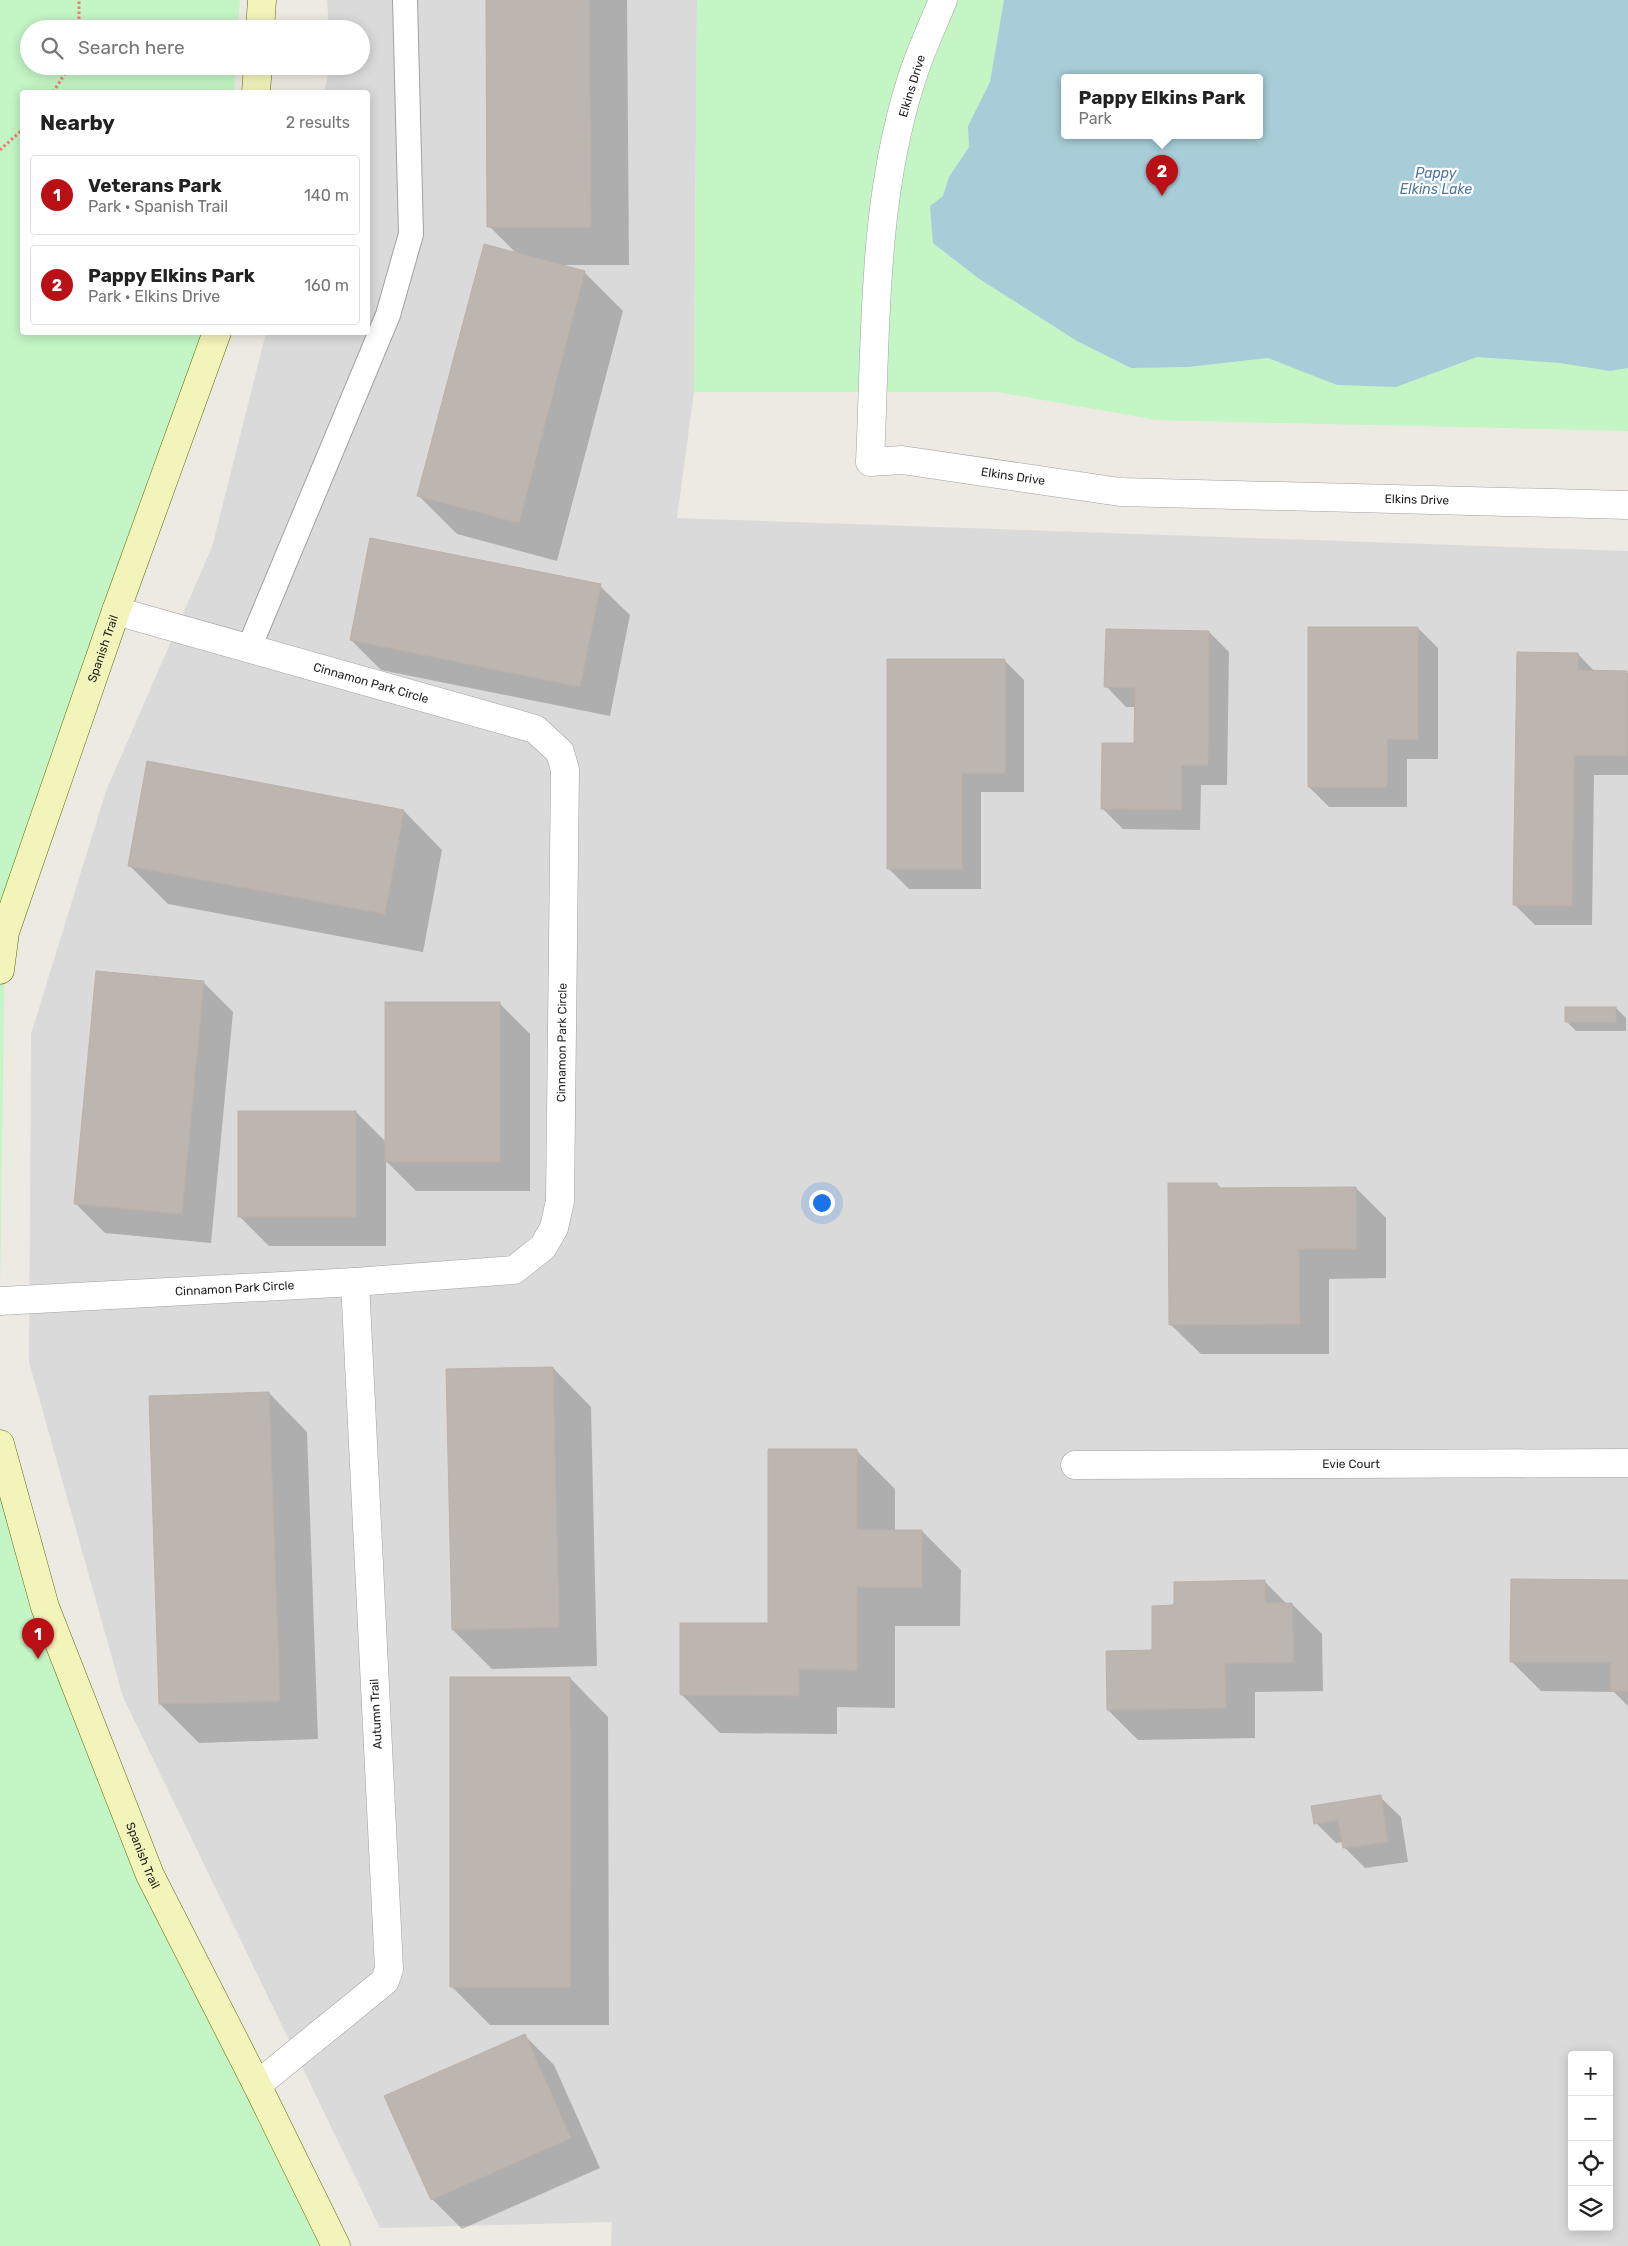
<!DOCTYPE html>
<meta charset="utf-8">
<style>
:root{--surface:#fff;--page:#f2f2f2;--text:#222;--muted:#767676;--line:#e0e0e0;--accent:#ba0f14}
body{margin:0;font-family:Rubik,sans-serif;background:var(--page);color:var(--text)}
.controls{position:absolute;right:15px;bottom:15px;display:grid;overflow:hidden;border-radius:5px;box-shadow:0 2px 12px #0003}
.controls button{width:45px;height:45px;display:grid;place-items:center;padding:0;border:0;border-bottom:1px solid var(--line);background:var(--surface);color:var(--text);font:25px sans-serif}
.you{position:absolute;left:821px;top:1202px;width:18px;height:18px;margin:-12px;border:4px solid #fff;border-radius:50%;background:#1a73e8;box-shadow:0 0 0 8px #1a73e833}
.badge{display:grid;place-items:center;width:32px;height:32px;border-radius:50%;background:var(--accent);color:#fff;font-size:16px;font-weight:700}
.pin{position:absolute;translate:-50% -41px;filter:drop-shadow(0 1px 2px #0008)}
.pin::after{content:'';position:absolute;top:26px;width:18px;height:15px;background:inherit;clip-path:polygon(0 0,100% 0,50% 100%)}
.popup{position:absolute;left:1061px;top:74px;width:202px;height:65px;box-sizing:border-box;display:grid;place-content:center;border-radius:5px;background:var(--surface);filter:drop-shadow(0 1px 4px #0005);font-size:16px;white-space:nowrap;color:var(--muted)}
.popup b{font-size:19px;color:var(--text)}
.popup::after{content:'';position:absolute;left:50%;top:100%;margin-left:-10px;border:10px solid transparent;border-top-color:var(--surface)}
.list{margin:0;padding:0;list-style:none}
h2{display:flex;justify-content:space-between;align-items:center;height:65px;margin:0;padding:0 20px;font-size:21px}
h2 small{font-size:16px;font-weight:400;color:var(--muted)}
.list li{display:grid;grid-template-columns:32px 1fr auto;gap:15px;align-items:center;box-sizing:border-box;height:80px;margin:0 10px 10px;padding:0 10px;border:1px solid var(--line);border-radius:5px}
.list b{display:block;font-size:19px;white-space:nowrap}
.list p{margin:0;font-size:16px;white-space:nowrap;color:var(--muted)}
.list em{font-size:16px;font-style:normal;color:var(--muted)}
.icon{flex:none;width:28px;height:28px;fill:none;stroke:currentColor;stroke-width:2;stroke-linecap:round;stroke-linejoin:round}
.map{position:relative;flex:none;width:1628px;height:2246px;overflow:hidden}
.search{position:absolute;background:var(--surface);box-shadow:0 2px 12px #0003;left:20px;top:20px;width:350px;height:55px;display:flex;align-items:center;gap:12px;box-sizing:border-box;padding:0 18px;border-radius:28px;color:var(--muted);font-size:19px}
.panel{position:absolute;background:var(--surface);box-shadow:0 2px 12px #0003;left:20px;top:90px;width:350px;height:245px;border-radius:5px}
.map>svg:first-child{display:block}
.residential{fill:#dbdada;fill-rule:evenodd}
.park{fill:#c3f5c5;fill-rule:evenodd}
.water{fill:#a7ced8;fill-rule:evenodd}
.shadow{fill:#0003}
.building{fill:#bdb5b0;stroke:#beb0a7}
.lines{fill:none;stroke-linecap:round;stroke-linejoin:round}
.lane-casing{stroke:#a1a1a1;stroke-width:26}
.street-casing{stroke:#a1a1a1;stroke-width:29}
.secondary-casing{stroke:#636b0d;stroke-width:29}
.path{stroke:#ef7c73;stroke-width:3;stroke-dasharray:2.5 2.5;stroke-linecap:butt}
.lane{stroke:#fff;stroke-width:24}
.street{stroke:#fff;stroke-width:28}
.secondary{stroke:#f3f4ba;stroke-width:28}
.labels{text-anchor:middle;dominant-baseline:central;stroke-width:4.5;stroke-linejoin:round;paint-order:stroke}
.street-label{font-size:12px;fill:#1d1d1d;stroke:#fff}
.water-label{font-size:14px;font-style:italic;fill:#4e789e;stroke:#fff}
</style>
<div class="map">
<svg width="1628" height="2246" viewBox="0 0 1628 2246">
<rect width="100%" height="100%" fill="#edeae3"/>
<path class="residential" d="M327 0H697L694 392 677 518 1628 551V2246H611L612 2222 380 2228 123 1697 29 1362 31 1034 106 791 212 547 266 333 368 332V92H324L330 66H361V29H329ZM1572 2055H1609V2227H1572Z"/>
<g class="park">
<path d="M0 0H240L238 29H29V66H236L234 92H22V332L217 333 5 932 0 1292Z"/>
<path d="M697 0H1628V431L1157 420 997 392H694ZM1064 77H1260V135H1064Z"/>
<path d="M0 1443 150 1875 335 2246H0Z"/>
</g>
<path class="water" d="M1004 0H1628V368L1610 371 1560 363 1477 357 1396 387 1337 385 1268 358 1188 367 1131 368 1077 341 978 278 933 243 930 206 943 196 949 177 969 147 968 126 990 82ZM1064 77H1260V135H1064Z"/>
<g class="shadow">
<path d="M487 0H627L629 265H560L584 272 623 311 557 561 457 534 418 495 517 254 489 226Z"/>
<path d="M600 586 630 615 610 716 381 670 351 640Z"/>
<path d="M1418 628 1438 648V759H1407V807H1329L1309 787Z"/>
<path d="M1209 632 1229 652 1227 785H1201L1200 830 1123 829 1102 808 1136 744V707H1126L1106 686Z"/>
<path d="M1578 654 1595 672 1628 673V775H1594L1592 925H1535L1514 904Z"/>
<path d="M1004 660 1024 680V792H981V889H909L889 869Z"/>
<path d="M404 811 442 850 423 952 168 904 129 865Z"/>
<path d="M203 982 233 1012 211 1243 105 1233 75 1203Z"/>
<path d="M500 1004 530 1034V1191H416L386 1161V1246H269L239 1216 356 1112 386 1142Z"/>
<path d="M1616 1008 1626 1018V1031H1576L1566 1021Z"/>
<path d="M1217 1184 1222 1189 1356 1188 1386 1218V1278L1329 1279V1354H1201L1171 1325Z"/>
<path d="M553 1368 591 1407 597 1666 492 1669 453 1630Z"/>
<path d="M269 1393 307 1432 318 1739 199 1743 160 1704Z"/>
<path d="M857 1451 895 1489V1531H922L961 1570 960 1626H895V1708L837 1707V1734L720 1733 682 1695 769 1624Z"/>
<path d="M1264 1581 1287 1604H1292L1322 1634 1323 1691 1255 1692V1738L1138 1740 1108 1710 1154 1651Z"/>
<path d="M1628 1582V1706L1614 1692 1541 1691 1511 1661Z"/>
<path d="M570 1678 608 1717 609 2025H490L452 1987Z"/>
<path d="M1380 1797 1401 1817 1408 1862 1365 1868 1345 1848 1344 1842 1336 1843 1316 1823Z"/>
<path d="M524 2035 554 2065 600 2168 462 2229 432 2199Z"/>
</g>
<g class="building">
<path d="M486 0H589L591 227H487Z"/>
<path d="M484 244 585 271 519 523 417 496Z"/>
<path d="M370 538 601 584 580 687 350 640Z"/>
<path d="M1308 627H1418V739H1387V787H1308Z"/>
<path d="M1106 629 1209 631 1208 765H1181V810L1101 809 1102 743H1134L1135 688 1104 687Z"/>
<path d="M1517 652 1578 653V670L1627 671V756L1574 755 1572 906 1513 905Z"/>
<path d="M887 659H1005V773H962V869H887Z"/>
<path d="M147 761 404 810 385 914 128 866Z"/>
<path d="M96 971 204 981 182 1214 74 1204Z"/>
<rect x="385" y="1002" width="115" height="160"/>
<rect x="1565" y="1007" width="51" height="15"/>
<rect x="238" y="1111" width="118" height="106"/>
<path d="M1168 1183H1217L1218 1188 1356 1187 1357 1249H1299L1300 1324 1169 1325Z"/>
<path d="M553 1367 559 1627 452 1630 446 1369Z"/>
<path d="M269 1392 280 1701 159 1704 149 1396Z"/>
<path d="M768 1449H857V1530H922V1587H857V1670L799 1669V1696L680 1695V1623H768Z"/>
<path d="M1511 1579 1628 1580V1691H1611V1662H1510Z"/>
<path d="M1265 1580V1603H1292L1294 1662 1225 1663 1226 1708 1107 1710 1106 1651 1152 1650V1606L1174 1605V1582Z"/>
<path d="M450 1677H570L571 1987H450Z"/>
<path d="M1381 1795 1388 1842 1343 1848 1338 1820 1314 1824 1311 1806Z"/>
<path d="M525 2034 571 2138 431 2200 384 2096Z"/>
</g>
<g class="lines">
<defs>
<path id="lane" d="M249 648 388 315 411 234 405 0"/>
<g id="street">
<path id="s1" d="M943 0C932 27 919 54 911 81 872 203 876 335 870 462L902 460 1120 492 1628 505"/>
<path id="s2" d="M0 1301 355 1282 514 1270 543 1247 554 1228 560 1201 565 770 560 752 535 729 116 611"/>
<path id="s3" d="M1075 1465 1628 1463"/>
<path d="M257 2085 385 1981 389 1969 355 1282"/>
</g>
<g id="secondary">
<path d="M260 29 262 0"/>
<path d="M256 92 258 66"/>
<path id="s4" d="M0 970 5 932 116 611 217 332"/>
<path id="s5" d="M0 1444 45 1607 150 1875 257 2085 336 2246"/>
</g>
</defs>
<use href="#lane" class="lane-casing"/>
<use href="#street" class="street-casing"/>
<use href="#secondary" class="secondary-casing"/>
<g class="path">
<path d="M79 29V0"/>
<path d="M53 92 70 66"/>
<path d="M0 150 22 130"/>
</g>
<use href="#lane" class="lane"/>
<use href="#street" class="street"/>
<use href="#secondary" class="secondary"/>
</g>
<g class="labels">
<g class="street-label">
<text transform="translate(912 86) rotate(-73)">Elkins Drive</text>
<text stroke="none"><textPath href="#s1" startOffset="616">Elkins Drive</textPath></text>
<text stroke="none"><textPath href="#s1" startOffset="1021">Elkins Drive</textPath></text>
<text stroke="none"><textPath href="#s4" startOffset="338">Spanish Trail</textPath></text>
<text transform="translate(371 683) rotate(16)">Cinnamon Park Circle</text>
<text stroke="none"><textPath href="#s2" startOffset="760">Cinnamon Park Circle</textPath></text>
<text stroke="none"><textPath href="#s2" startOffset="235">Cinnamon Park Circle</textPath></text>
<text stroke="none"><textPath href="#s3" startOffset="276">Evie Court</textPath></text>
<text transform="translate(376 1714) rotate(-93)">Autumn Trail</text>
<text stroke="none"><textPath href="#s5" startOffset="436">Spanish Trail</textPath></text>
</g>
<g class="water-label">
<text x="1436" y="173">Pappy<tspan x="1436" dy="16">Elkins Lake</tspan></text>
</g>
</g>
</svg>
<div class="controls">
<button>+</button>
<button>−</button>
<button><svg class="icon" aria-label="locate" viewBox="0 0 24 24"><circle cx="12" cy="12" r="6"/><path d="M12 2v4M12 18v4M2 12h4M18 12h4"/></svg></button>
<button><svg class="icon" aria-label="layers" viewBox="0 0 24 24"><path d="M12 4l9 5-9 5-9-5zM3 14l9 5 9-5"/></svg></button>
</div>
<div class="you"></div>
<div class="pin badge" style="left:38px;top:1659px">1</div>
<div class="pin badge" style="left:1162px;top:196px">2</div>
<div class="popup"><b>Pappy Elkins Park</b>Park</div>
<div class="search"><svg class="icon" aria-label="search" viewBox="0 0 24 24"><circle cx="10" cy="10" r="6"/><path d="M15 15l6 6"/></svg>Search here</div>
<section class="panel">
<h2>Nearby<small>2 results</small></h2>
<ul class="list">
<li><span class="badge">1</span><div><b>Veterans Park</b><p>Park · Spanish Trail</p></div><em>140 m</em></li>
<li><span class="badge">2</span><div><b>Pappy Elkins Park</b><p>Park · Elkins Drive</p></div><em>160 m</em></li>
</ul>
</section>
</div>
